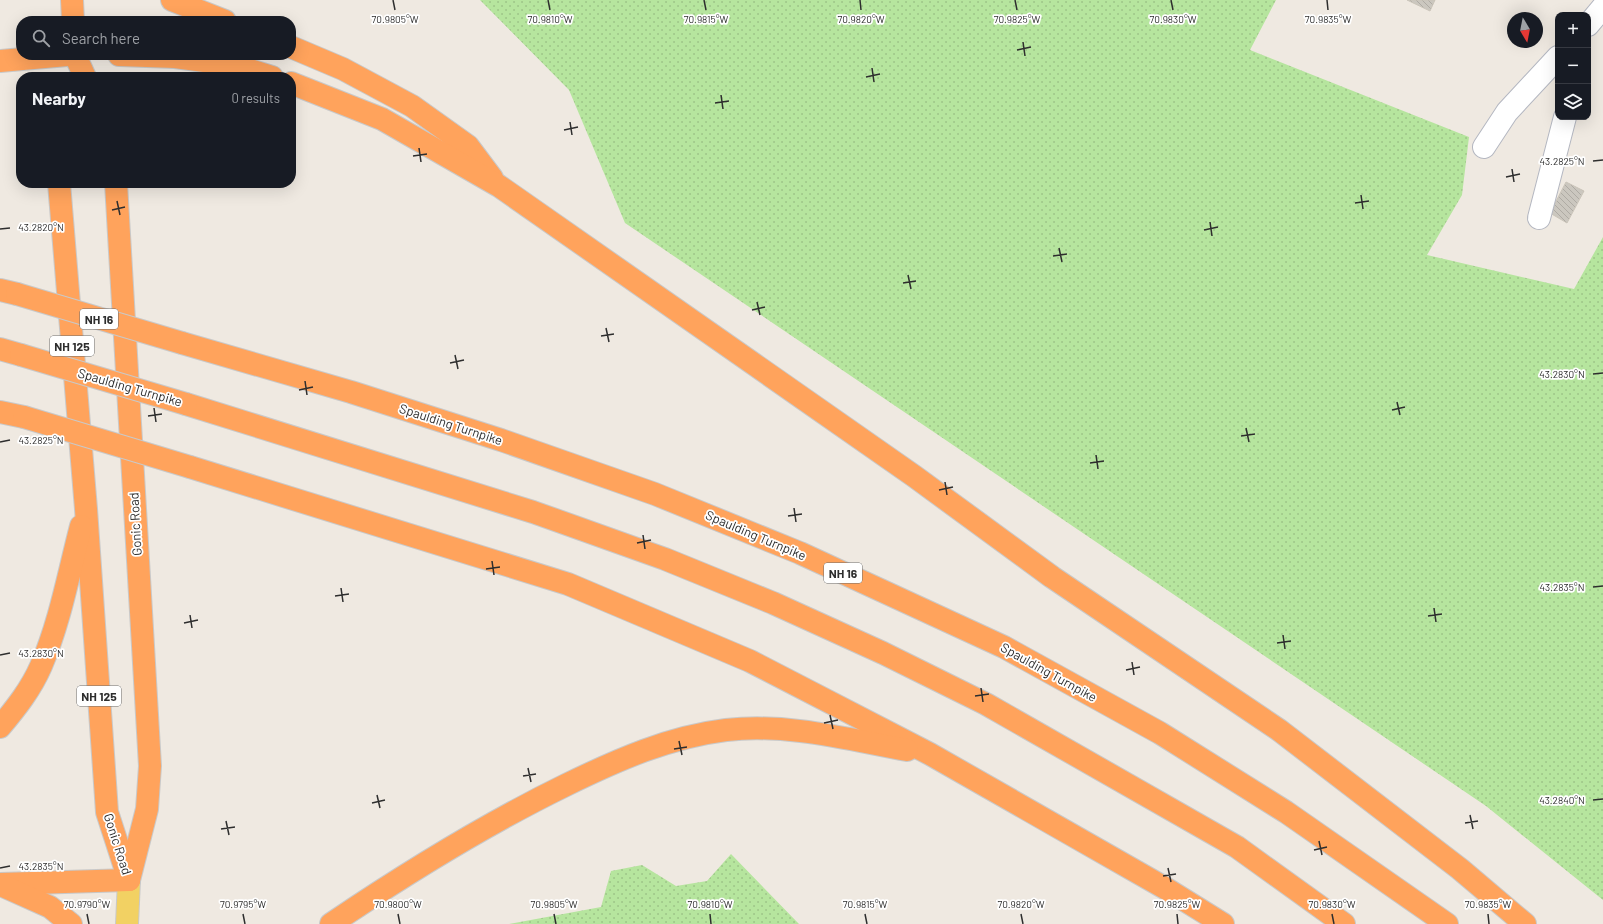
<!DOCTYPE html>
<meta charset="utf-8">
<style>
:root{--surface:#171b24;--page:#20242c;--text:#f1f3f6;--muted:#9ea1a6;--line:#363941}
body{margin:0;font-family:Barlow,sans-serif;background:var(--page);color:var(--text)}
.controls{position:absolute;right:12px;top:12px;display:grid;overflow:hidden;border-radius:8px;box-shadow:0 4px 16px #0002}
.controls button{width:36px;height:36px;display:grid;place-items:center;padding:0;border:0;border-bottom:1px solid var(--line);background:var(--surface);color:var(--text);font:20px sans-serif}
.compass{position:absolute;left:1507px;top:12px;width:36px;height:36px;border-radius:50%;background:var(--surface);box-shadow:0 4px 16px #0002;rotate:170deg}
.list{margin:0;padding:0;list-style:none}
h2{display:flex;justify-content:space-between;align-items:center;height:52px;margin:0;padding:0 16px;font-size:17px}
h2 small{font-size:13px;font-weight:400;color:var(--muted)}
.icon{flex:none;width:22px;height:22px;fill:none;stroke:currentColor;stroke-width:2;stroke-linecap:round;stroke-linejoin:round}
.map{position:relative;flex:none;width:1603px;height:924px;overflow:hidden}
.search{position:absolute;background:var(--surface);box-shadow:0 4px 16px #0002;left:16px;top:16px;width:280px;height:44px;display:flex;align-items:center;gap:10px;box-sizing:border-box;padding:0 14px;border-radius:16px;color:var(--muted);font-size:15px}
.panel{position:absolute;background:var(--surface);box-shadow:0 4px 16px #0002;left:16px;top:72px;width:280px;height:116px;border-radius:16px}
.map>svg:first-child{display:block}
.grass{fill:url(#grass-dots)}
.building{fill:url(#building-back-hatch);stroke:#cbc5ba}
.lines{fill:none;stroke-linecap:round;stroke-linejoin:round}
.minor-casing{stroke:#b4b7c1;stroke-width:24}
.major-casing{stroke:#c9c9c9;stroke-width:24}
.highway-casing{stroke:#c9c9c9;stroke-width:24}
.minor{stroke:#fff;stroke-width:22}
.major{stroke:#f2d163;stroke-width:22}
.highway{stroke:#ffa35c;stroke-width:22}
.highway-bridge-casing{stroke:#c9c9c9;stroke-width:24;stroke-linecap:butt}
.highway-bridge{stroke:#ffa35c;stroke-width:22}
.ticks{fill:none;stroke:#2e2e2e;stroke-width:1.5}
.labels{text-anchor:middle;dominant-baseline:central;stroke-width:3.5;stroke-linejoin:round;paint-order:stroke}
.shield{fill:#fff;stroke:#6d6d6d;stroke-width:1}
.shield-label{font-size:12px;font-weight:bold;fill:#2e2e2e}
.street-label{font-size:13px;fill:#2e2e2e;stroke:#fff}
.ticks-label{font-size:10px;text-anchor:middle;fill:#2e2e2e;stroke:#fff;stroke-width:3.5;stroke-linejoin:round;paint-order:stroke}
</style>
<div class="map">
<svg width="1603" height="924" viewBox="0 0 1603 924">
<defs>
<pattern id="grass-dots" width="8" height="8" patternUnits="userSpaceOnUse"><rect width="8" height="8" fill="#b6e59e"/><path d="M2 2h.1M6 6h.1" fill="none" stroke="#9dc588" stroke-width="1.8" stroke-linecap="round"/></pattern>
<pattern id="building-back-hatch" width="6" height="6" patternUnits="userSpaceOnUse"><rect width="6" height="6" fill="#cbc7bf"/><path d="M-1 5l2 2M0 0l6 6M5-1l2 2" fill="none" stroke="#afaba4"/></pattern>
</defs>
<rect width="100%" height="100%" fill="#efe9e1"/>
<g class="grass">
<path d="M480 0H1276L1250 50 1469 137 1462 195 1427 255 1574 289 1603 237V900L1486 806 625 223 569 90Z"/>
<path d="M731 854 799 924H509L601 907 611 871 642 865 676 886 707 881Z"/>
</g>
<g class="building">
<path d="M1407 0H1435L1430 11Z"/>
<path d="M1566 182 1584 191 1567 223 1550 213Z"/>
</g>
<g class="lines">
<defs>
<g id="minor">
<path d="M1588 25 1603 7"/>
<path d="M1484 147 1507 112 1558 57"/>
<path d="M1539 218 1565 117"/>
</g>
<path id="major" d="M127 924 129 880"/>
<g id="highway">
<path d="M72 0 73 21"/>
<path d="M172 0 225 21"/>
<path d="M291 47 343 69 412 106 468 146 492 178"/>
<path d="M75 55 85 77"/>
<path d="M119 55 175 57 234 65 272 77"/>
<path d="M0 61 67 55"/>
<path d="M291 83 382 119 499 186 914 476 1052 577 1279 730 1460 869 1525 924"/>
<path d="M59 183 86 509 107 812 129 880"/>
<path d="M116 183 150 766 147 809 129 880"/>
<path d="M0 290 17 294"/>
<path d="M182 343 351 392 501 440 655 494 800 553 1004 647 1160 733 1286 812 1447 924"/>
<path d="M0 349 21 355"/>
<path d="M186 404 533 512 665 559 773 603 883 653 986 704 1237 847 1344 924"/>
<path d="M0 412 24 417"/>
<path d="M190 467 568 584 750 661 930 754 1165 888 1223 924"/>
<path d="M0 727C16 708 31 689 41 666 60 622 69 572 81 526"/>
<path d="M0 884 129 880"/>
<path d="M3 886 50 907 71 924"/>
<path d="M331 924C408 872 482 826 566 785 617 760 669 737 726 730 788 723 847 739 907 750"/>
</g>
</defs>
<use href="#minor" class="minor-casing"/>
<use href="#major" class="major-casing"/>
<use href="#highway" class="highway-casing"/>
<use href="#minor" class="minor"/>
<use href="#major" class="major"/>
<use href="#highway" class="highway"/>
<defs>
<g id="highway-bridge">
<path d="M17 294 182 343"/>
<path d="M21 355 186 404"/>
<path d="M24 417 190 467"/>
</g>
</defs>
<use href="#highway-bridge" class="highway-bridge-casing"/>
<use href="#highway-bridge" class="highway-bridge"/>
</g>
<path class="ticks" d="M393 0 395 10M548 0 550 10M704 0 706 10M860 0 861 10M1015 0 1017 10M1171 0 1173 10M1327 0 1328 10M1023 42 1025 56M1017 50 1031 47M872 68 874 82M866 77 880 74M721 95 723 109M715 103 729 101M570 122 572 135M564 130 578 127M419 148 421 162M413 156 427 154M1593 161 1603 160M1512 169 1514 182M1506 177 1520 174M1361 195 1363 209M117 201 120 215M1355 203 1369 201M112 210 125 207M1210 222 1212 236M0 229 10 228M1204 230 1218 227M1059 248 1062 262M1053 256 1067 254M908 275 911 289M903 283 916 281M757 302 760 315M752 310 765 307M606 328 609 342M601 336 614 334M455 355 458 369M450 363 464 360M1593 374 1603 373M305 381 307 395M299 390 313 387M1397 402 1400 415M154 408 156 422M1392 410 1405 407M148 416 162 414M1246 428 1249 442M1241 436 1255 434M0 442 10 440M1096 455 1098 469M1090 463 1104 461M945 482 947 495M939 490 953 487M794 508 796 522M788 516 802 514M643 535 645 549M637 543 651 540M492 561 494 575M486 569 500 567M1593 587 1603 586M341 588 343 602M335 596 349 594M1434 608 1436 622M190 615 192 628M1428 616 1442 614M184 623 198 620M1283 635 1285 649M1277 643 1291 641M0 655 10 653M1132 662 1134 675M1126 670 1140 667M981 688 983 702M975 696 989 694M830 715 833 729M824 723 838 720M679 741 682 755M674 749 687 747M528 768 531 782M523 776 536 774M377 795 380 808M1593 800 1603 799M372 803 385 800M1470 815 1473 829M226 821 229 835M1465 823 1478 821M221 829 235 827M1319 841 1322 855M1314 850 1327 847M0 868 10 866M1168 868 1171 882M1163 876 1176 874M87 914 89 924M243 914 245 924M398 914 400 924M554 914 556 924M710 914 711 924M865 914 867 924M1021 914 1023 924M1177 914 1178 924M1332 914 1334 924M1488 914 1489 924"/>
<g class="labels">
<g class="shield">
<rect x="80" y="309" width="38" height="20" rx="3"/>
<rect x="50" y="336" width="44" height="20" rx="3"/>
<rect x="824" y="563" width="38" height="20" rx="3"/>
<rect x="77" y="686" width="44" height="20" rx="3"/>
</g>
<g class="shield-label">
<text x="99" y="319">NH 16</text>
<text x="72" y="346">NH 125</text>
<text x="843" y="573">NH 16</text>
<text x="99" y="696">NH 125</text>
</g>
<g class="street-label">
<text transform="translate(130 387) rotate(16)">Spaulding Turnpike</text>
<text transform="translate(451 424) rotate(18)">Spaulding Turnpike</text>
<text transform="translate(135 524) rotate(-93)">Gonic Road</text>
<text transform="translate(756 535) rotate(23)">Spaulding Turnpike</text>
<text transform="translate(1049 672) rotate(29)">Spaulding Turnpike</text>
<text transform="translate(118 844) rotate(72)">Gonic Road</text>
</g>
</g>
<g class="ticks-label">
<text x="395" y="23">70.9805°W</text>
<text x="550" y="23">70.9810°W</text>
<text x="706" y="23">70.9815°W</text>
<text x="861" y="23">70.9820°W</text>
<text x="1017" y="23">70.9825°W</text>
<text x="1328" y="23">70.9835°W</text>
<text x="1173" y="23">70.9830°W</text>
<text x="1562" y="165">43.2825°N</text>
<text x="41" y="231">43.2820°N</text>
<text x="1562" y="378">43.2830°N</text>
<text x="41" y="444">43.2825°N</text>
<text x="1562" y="591">43.2835°N</text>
<text x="41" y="657">43.2830°N</text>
<text x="1562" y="804">43.2840°N</text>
<text x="41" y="870">43.2835°N</text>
<text x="87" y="908">70.9790°W</text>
<text x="243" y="908">70.9795°W</text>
<text x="398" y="908">70.9800°W</text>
<text x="554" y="908">70.9805°W</text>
<text x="710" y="908">70.9810°W</text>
<text x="865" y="908">70.9815°W</text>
<text x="1021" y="908">70.9820°W</text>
<text x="1177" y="908">70.9825°W</text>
<text x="1332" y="908">70.9830°W</text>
<text x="1488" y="908">70.9835°W</text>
</g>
</svg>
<div class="controls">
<button>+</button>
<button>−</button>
<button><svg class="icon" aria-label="layers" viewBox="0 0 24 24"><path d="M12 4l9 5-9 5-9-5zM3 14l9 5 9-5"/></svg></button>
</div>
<svg class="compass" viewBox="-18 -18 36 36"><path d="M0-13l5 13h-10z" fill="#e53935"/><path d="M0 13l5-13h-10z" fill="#9ea1a6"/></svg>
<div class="search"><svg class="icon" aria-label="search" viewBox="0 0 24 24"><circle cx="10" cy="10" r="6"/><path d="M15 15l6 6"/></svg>Search here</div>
<section class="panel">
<h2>Nearby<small>0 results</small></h2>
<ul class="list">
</ul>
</section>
</div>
